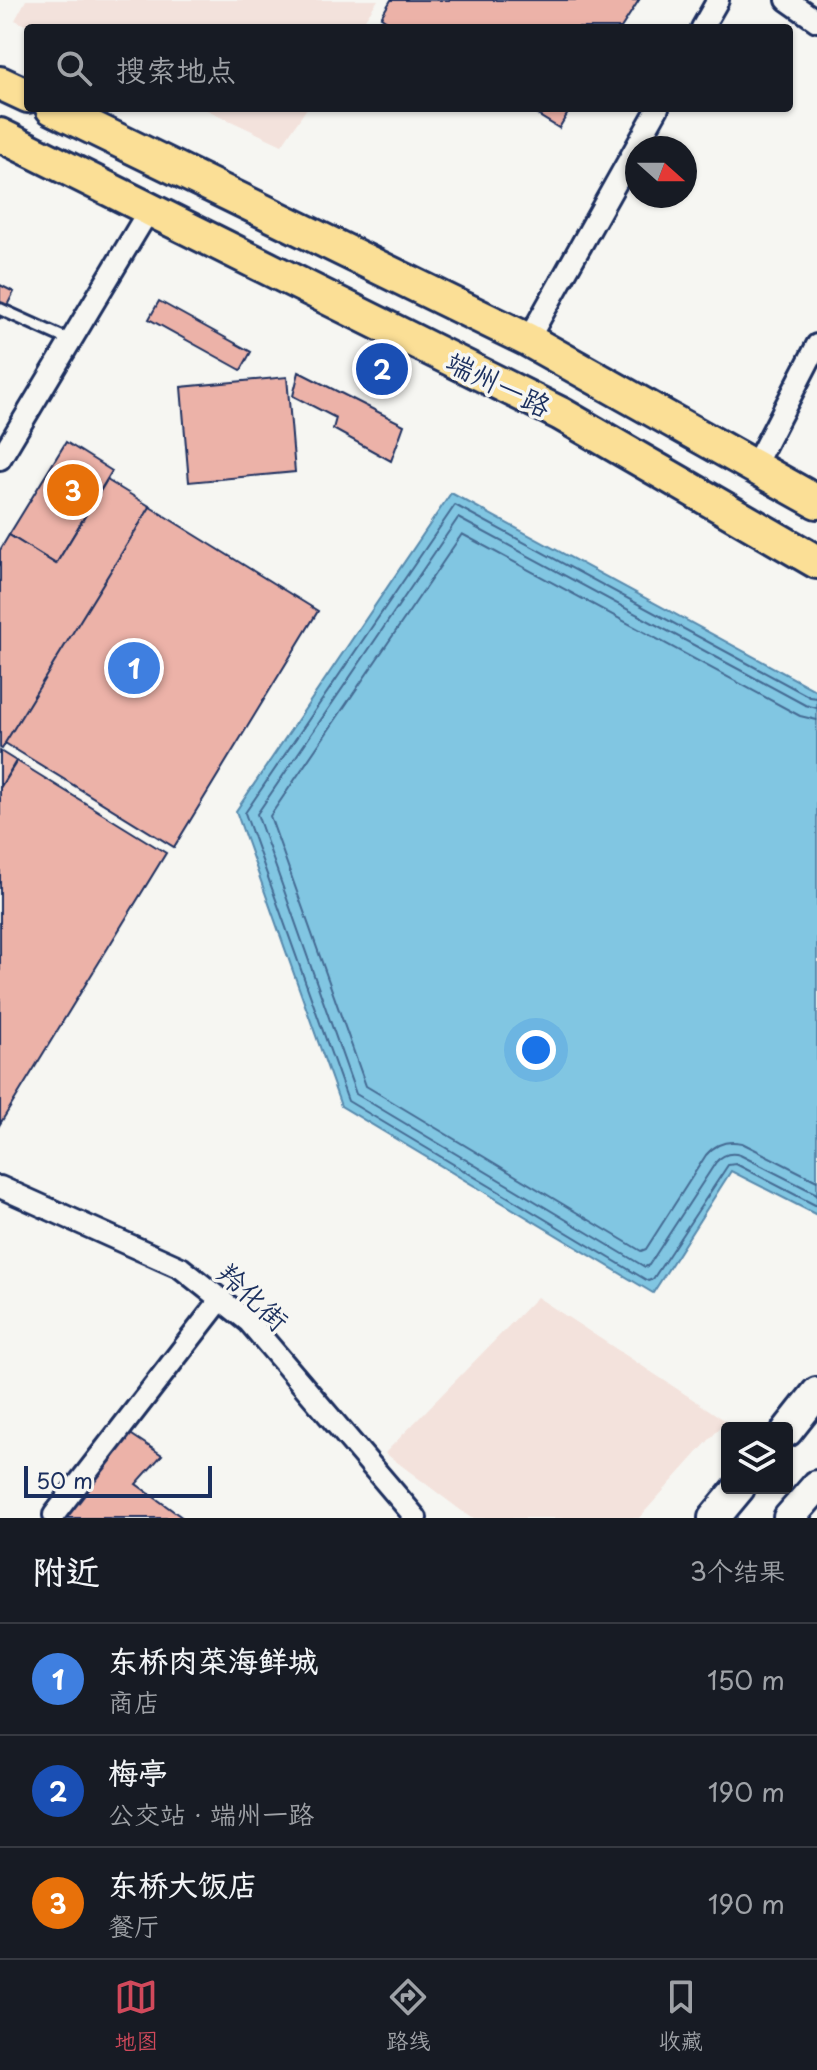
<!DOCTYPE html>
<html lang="zh">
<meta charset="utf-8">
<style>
:root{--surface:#171b24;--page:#20242c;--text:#f1f3f6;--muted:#9ea1a6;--line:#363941;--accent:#d1495b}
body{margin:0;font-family:"Playpen Sans","LXGW WenKai TC",sans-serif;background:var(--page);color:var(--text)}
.controls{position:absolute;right:24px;bottom:24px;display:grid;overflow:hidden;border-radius:8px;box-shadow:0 2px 6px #0004}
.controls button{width:72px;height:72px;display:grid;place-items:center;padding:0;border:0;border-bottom:2px solid var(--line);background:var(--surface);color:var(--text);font:40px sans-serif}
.compass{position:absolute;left:625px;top:136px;width:72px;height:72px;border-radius:50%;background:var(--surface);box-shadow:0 2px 6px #0004;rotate:111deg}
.scale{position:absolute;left:24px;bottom:20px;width:188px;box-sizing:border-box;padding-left:8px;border:4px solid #1b2f5e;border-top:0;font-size:22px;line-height:28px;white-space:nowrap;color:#1b2f5e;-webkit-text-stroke:6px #f6f6f2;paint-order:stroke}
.you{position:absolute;left:536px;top:1050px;width:28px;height:28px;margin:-20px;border:6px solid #fff;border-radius:50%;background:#1a73e8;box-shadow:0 0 0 12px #1a73e833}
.badge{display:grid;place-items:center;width:52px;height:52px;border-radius:50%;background:var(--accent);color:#fff;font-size:26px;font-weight:700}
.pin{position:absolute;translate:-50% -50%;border:4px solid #fff;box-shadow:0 2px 8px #0006}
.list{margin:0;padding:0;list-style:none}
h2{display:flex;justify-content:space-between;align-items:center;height:104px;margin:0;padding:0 32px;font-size:34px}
h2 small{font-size:26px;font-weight:400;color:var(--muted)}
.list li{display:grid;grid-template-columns:52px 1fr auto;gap:24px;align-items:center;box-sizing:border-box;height:112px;padding:0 32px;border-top:2px solid var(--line)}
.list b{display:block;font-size:30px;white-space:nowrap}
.list p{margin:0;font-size:26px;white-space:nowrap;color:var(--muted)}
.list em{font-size:26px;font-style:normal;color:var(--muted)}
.icon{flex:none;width:44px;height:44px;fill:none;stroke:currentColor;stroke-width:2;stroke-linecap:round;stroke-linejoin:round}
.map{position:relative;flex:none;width:817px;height:1518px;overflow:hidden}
.search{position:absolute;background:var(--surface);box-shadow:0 2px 6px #0004;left:24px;right:24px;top:24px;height:88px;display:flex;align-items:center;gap:20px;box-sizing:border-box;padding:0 28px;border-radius:8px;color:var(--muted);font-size:30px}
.sheet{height:440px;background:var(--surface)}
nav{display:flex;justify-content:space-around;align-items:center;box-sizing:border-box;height:112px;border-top:2px solid var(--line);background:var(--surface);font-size:22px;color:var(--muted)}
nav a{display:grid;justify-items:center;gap:4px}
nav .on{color:var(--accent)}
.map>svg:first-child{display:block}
.built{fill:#f3e2dc}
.water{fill:#81c6e2;stroke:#588aad;stroke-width:2}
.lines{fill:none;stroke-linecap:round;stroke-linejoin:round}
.shore{stroke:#446b93;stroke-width:2}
.building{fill:#ecb2a8;stroke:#1b2f5e;stroke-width:2}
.service-casing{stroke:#1b2f5e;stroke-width:16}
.minor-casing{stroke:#1b2f5e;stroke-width:26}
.secondary-casing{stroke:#1b2f5e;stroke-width:36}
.primary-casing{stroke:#1b2f5e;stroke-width:38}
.service{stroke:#f6f6f2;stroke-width:10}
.minor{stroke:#f6f6f2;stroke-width:20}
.secondary{stroke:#f6f6f2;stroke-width:30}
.primary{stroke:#fbdf96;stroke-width:32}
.labels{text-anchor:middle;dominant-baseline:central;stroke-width:7;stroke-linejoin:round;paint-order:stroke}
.street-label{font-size:28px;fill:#1b2f5e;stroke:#f6f6f2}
</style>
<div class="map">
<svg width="817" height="1518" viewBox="0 0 817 1518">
<rect width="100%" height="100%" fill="#f6f6f2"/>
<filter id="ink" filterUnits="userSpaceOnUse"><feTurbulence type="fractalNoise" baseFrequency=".0125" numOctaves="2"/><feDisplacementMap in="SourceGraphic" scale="16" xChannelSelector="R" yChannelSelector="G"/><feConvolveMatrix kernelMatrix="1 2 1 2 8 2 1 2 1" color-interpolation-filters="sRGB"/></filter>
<g filter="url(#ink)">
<g class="built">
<path d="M26 0H378L359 28H31L15 20Z"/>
<path d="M203 108H307L282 145Z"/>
<path d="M537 1297 726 1421 639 1518H471L385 1453Z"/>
</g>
<path class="water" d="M451 493 817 691V1215L731 1171 653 1293 341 1106 236 811Z"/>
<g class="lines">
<g class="shore">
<path d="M817 698 810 697 455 505 245 813 348 1101 648 1281 653 1279 728 1165 736 1164 817 1206"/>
<path d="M817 708 805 705 458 518 257 814 356 1094 645 1267 649 1265 716 1162C723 1154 731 1152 740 1155L817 1194"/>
<path d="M817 720 800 716 462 534 270 816 366 1086 641 1251 646 1249 706 1155C716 1143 728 1140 742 1143L817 1181"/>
</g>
</g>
<g class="building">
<path d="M391 0H639L621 28H398L381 17Z"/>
<path d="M526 108H571L559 128Z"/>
<path d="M0 285 14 292 0 319Z"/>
<path d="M159 301 251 352 241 370 149 319Z"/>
<path d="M299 372 404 425 391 461 333 429 336 418 293 396Z"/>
<path d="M287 377 295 472 189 482 181 387Z"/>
<path d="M66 442 112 471 56 564 9 535Z"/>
<path d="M107 480 151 507 2 749 0 748V550L9 535 56 564Z"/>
<path d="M150 507 318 611 174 847 5 743Z"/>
<path d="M0 751 16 761 0 788Z"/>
<path d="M17 761 166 853 0 1124V788Z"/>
<path d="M129 1433 162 1455 136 1484 183 1518H64Z"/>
</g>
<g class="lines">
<defs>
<path id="service" d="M0 309 71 341"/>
<g id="minor">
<path d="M787 0 817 21"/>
<path d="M702 28 718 0"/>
<path d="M528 340 658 108"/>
<path d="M0 459 149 210"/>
<path d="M754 467 817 345"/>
<path d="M0 1187 181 1268 249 1322 416 1518"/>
<path d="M54 1515 221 1299"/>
</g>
<g id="secondary">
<path d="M787 1431 817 1393"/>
<path d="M714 1518 739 1488"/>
<path d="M789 1518 817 1486"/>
</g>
<g id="primary">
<path d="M0 83 28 96"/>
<path d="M52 108 528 340 817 502"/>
<path d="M0 135 561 414 817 562"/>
</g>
</defs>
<use href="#service" class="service-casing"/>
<use href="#minor" class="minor-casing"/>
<use href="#secondary" class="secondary-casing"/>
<use href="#primary" class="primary-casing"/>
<use href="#service" class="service"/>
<use href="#minor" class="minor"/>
<use href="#secondary" class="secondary"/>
<use href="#primary" class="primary"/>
</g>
</g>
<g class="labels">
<g class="street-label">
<text transform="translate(499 383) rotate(26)">端州一路</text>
<text transform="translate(254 1296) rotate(43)">羚化街</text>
</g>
</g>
</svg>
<div class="controls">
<button><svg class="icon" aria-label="layers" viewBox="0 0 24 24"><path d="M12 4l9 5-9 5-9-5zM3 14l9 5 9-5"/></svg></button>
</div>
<svg class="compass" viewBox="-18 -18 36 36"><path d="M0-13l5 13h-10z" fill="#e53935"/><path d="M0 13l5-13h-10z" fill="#9ea1a6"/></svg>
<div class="scale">50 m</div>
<div class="you"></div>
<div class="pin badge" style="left:134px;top:668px;background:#3f7fe0">1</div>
<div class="pin badge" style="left:382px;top:369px;background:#1a4fb4">2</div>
<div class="pin badge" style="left:73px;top:490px;background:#e8710a">3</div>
<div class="search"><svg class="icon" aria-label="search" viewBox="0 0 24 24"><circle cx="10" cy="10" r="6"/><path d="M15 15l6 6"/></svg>搜索地点</div>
</div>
<section class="sheet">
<h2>附近<small>3个结果</small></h2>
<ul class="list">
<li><span class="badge" style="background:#3f7fe0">1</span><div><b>东桥肉菜海鲜城</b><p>商店</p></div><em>150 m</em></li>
<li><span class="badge" style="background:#1a4fb4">2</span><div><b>梅亭</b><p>公交站 · 端州一路</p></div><em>190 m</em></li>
<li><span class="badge" style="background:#e8710a">3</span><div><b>东桥大饭店</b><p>餐厅</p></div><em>190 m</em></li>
</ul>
</section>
<nav>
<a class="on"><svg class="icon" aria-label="map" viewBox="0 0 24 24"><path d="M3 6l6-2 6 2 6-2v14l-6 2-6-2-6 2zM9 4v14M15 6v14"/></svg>地图</a>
<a><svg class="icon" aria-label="directions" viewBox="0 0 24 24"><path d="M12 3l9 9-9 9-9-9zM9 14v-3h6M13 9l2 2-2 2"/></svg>路线</a>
<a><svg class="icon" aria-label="saved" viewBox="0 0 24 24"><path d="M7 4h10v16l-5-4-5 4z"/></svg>收藏</a>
</nav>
